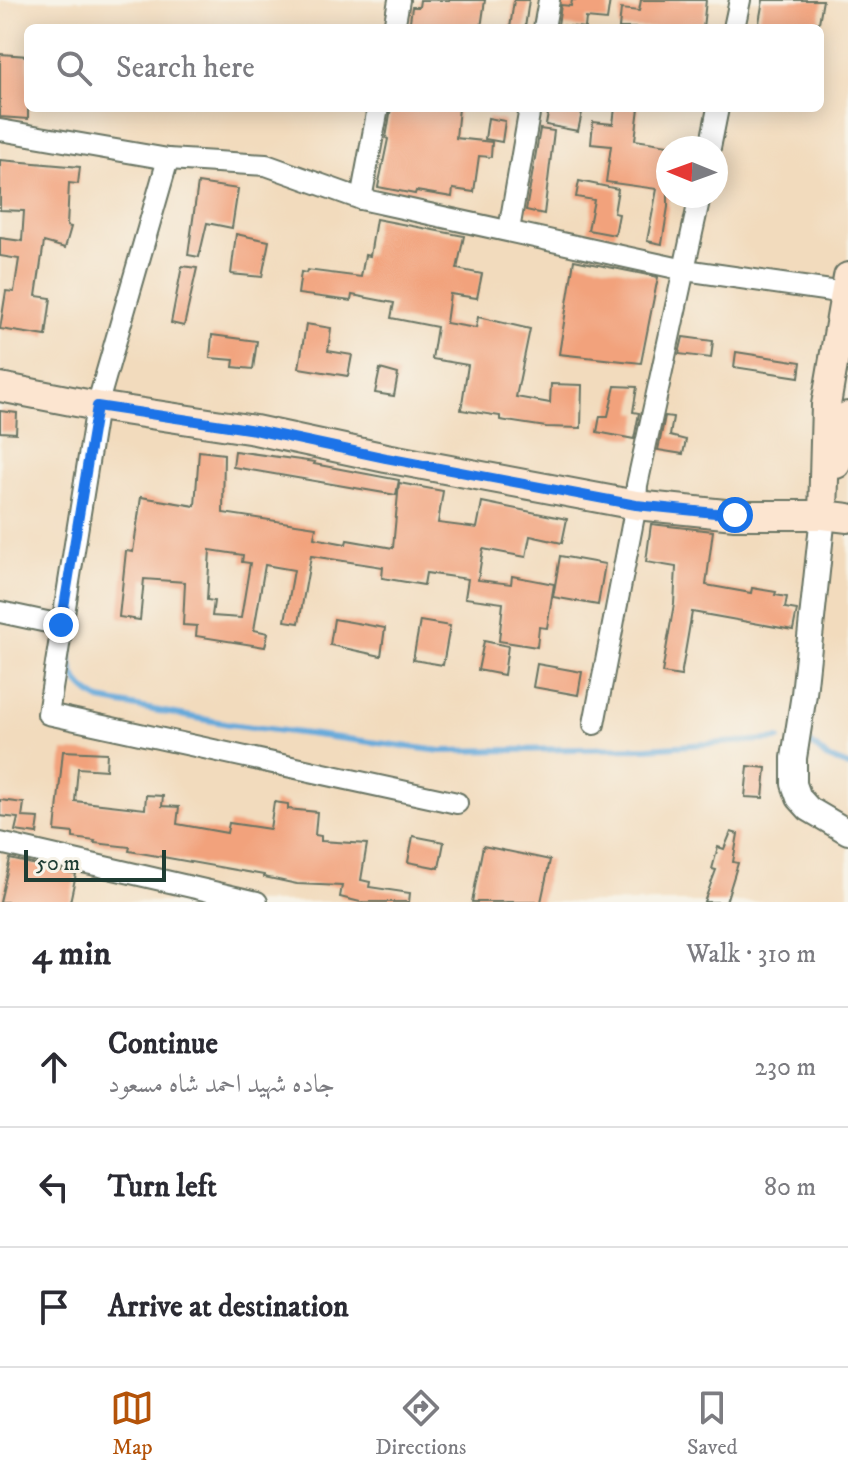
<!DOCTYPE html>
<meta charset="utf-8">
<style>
:root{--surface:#fff;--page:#f2f2f3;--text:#2b2b33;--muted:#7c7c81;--line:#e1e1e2;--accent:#b45309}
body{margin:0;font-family:"IM FELL DW Pica",Amiri,serif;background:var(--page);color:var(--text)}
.compass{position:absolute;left:656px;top:136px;width:72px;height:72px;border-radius:50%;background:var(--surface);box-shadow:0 4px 20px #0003;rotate:271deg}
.scale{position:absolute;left:24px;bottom:20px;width:142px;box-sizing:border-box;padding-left:8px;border:4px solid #1f3d34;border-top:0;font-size:22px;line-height:28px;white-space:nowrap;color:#1f3d34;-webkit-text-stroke:6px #f7f3e8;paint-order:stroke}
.stop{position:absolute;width:24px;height:24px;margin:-18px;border:6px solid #1a73e8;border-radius:50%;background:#fff}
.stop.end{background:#1a73e8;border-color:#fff;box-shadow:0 2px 8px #0008}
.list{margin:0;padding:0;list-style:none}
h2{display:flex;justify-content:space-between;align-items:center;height:104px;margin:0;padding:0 32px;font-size:34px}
h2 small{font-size:26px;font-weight:400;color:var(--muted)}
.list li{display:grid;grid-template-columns:52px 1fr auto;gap:24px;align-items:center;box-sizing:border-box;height:120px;padding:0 32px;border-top:2px solid var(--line)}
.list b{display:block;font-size:30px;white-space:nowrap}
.list p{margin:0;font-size:26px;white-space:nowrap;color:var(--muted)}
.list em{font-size:26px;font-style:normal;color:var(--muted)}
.icon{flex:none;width:44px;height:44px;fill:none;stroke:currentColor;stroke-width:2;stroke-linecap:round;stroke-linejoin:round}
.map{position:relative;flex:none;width:848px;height:902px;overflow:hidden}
.search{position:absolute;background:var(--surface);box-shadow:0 4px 20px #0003;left:24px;right:24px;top:24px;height:88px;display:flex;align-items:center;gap:20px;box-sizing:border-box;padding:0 28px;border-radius:12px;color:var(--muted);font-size:30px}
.sheet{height:464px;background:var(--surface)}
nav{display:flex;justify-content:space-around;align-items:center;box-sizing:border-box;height:112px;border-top:2px solid var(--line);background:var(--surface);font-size:22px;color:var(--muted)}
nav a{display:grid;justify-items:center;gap:4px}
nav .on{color:var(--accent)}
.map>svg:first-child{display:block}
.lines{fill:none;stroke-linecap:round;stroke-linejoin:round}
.stream{stroke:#65a9da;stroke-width:6}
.building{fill:#f2a27b;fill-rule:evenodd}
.minor-casing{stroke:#697464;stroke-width:24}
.tertiary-casing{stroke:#697464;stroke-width:28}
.secondary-casing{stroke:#697464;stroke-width:32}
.minor{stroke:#fff;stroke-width:20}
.tertiary{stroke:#fff;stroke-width:24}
.secondary{stroke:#fce5d0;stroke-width:28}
.route{stroke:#1a73e8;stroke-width:10}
</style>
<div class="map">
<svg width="848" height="902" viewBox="0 0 848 902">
<rect width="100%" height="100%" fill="#f7f3e8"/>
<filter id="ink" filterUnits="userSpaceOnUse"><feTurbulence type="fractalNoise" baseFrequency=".0125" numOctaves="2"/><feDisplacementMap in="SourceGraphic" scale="16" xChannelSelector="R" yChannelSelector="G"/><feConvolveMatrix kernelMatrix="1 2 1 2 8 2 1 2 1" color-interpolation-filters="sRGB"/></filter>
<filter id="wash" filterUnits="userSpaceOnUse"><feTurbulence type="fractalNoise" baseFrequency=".006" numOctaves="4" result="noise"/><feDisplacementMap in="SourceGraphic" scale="32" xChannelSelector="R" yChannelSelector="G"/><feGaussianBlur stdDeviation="1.8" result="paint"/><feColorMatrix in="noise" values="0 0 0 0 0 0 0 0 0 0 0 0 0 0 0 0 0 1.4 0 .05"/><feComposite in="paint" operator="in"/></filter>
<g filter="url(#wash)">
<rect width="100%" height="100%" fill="#f2dbbd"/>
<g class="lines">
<g class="stream">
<path d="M73 617C71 657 61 678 100 700L229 724 441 751 648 748 779 739"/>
<path d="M812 744 826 757 848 766"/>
</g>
</g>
<g id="blocks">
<g class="building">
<path d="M420 0H485L481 28H409L412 7H419Z"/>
<path d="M514 0H529L525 28H510Z"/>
<path d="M572 0H610L607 20 586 18 585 28 558 25 561 5 571 6Z"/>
<path d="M641 0H706L703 28H619L621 9 639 11Z"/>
<path d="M763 0H823L818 28H758Z"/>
<path d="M0 54 28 56V119L0 117Z"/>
<path d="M391 108H459L456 138 492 142 491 157 479 156 474 192 453 189 452 197 416 191 415 194 378 187 388 139 386 138Z"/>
<path d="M549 108H583L578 131 546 125Z"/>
<path d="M615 108H639L635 140 668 145V207L662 244 647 241 657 189 606 182 611 146 591 144 593 122 613 124Z"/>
<path d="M488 118 505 121 502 142 485 139Z"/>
<path d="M540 129 554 131 544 214 526 210Z"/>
<path d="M0 160 80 167 78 184 69 183 67 226 71 227 65 248 44 242 36 296 51 298 46 336 0 329 6 291 14 292 19 259 0 256V238L22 241 24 211 0 210Z"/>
<path d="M579 181 618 189 614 213 619 214 615 235 588 230 594 200 576 197Z"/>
<path d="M198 183 238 189 232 228 207 223 199 257 188 255Z"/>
<path d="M376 219 464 236 457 269 482 274 477 298 450 294 446 323 476 328 478 317 530 329 516 397 550 403 551 384 582 385 581 428 546 427 500 420V416L461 410 468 365 432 359 437 327 391 318 394 303 352 295 351 301 298 294 301 272 306 273 307 270 361 277 365 255 370 256Z"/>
<path d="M236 234 269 241 262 277 231 274Z"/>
<path d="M574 260 658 277 641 363 559 354Z"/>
<path d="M182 266 197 268 184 326 171 323Z"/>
<path d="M306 324 331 328 328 351 352 355 348 376 299 368Z"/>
<path d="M212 335 257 341 253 369 233 367 234 360 210 358Z"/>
<path d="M683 337 713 341 711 358 679 354Z"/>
<path d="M736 352 801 362 799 377 734 367Z"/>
<path d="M380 369 398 374 394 396 375 393Z"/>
<path d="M615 386 637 387 633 412 639 413 634 439 597 432 600 416H608Z"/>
<path d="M0 411 17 413 16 433 0 432Z"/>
<path d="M665 416 673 417 670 436 686 440 683 454 658 450Z"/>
<path d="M199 451 224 454 223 513 316 527 314 538 346 544 347 540 393 548 399 483 443 491 438 523 477 528 482 502 567 519 562 543 530 536 526 557 483 549 478 580 511 584 512 576 554 584 547 628 539 627 537 647 499 641 503 603 465 598 468 579 426 573 424 585 382 578 383 567 311 556 299 623 285 621 294 570 265 565 254 630 268 633 265 647 196 636 197 626 183 625 185 582 144 579 140 620 119 617 126 551 133 552 141 497 195 506ZM210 550 243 555 242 562 250 563 241 618 212 616 214 601 207 600Z"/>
<path d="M235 451 315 462 314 464 399 480 396 495 233 467Z"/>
<path d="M651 524 713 531 706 585 751 593 752 588 776 592 775 595 787 597 785 608 797 610 793 630 692 612 681 676 662 673 674 604 676 567 646 562Z"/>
<path d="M560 556 605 564 598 605 553 597Z"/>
<path d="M334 619 385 628 381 656 330 645Z"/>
<path d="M420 621 450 626 443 665 413 660Z"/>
<path d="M484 641 508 646 504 675 478 670Z"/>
<path d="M537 664 582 672 578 695 533 687Z"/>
<path d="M63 751 107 753 106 770 78 768 75 801 145 809 146 795 163 796 162 806 179 807 177 824 227 833 229 823 270 829 274 802 288 804V809L317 812 315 835 321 836V841L367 844 361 880 370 882 369 887 410 893 409 902H360L340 897 342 886 297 884 264 877V875L129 851 130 847 94 843 95 841 73 838V833L55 831Z"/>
<path d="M748 766 766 768 763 798 745 797Z"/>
<path d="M0 800 24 803 22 817 39 818 37 834 15 831 18 818 0 816Z"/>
<path d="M731 832 738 834 733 862 738 863 726 902H704L716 870 712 869 718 847 724 849Z"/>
<path d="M413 836 444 842 439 868 408 862Z"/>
<path d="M483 846 550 860 541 902H472Z"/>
<path d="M10 859 76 874 70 902H0Z"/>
</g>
</g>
</g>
<g filter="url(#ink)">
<use href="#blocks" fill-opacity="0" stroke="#697464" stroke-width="2"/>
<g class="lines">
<defs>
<g id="minor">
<path d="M394 28 399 0"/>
<path d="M544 28 549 0"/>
<path d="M734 28 740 0"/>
<path d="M0 130 168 159 266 165 361 199 685 270 845 293"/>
<path d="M710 148 718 108"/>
<path d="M168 159 97 406 48 714 457 803"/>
<path d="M361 199 378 108"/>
<path d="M509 230 530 108"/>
<path d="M0 612 61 625"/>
<path d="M594 724 636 505 637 485 700 196"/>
<path d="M0 843 257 902"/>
</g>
<path id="tertiary" d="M823 515 804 694 794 758V784L799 798 809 809 848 832"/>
<g id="secondary">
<path d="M0 387 97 406 255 430 386 458 636 505 735 515H823L848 518"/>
<path d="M836 464 848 416"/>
<path d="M823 515 826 405 848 277"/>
</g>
</defs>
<use href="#minor" class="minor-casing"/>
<use href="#tertiary" class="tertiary-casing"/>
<use href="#secondary" class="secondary-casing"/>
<use href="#minor" class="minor"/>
<use href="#tertiary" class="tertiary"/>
<use href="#secondary" class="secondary"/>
</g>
</g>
<g class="lines" filter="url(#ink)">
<path class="route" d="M61 625 97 406 255 430 386 458 636 505 735 515"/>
</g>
</svg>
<svg class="compass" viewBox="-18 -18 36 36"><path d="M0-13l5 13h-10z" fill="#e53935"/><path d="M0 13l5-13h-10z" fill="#7c7c81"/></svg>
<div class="scale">50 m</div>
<div class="stop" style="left:735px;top:515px"></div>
<div class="stop end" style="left:61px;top:625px"></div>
<div class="search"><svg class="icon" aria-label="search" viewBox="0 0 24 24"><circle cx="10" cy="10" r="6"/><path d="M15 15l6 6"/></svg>Search here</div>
</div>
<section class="sheet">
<h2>4 min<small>Walk · 310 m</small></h2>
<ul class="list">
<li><svg class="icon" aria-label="ahead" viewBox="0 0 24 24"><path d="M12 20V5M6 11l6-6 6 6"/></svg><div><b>Continue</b><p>جاده شهيد احمد شاه مسعود</p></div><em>230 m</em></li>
<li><svg class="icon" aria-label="left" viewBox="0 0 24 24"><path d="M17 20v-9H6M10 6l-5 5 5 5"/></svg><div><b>Turn left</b></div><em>80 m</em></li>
<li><svg class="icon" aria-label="arrive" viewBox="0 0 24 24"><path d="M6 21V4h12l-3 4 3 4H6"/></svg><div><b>Arrive at destination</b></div></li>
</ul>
</section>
<nav>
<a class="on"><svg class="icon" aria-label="map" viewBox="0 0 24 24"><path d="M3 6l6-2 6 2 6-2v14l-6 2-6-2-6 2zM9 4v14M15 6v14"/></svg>Map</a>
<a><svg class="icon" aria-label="directions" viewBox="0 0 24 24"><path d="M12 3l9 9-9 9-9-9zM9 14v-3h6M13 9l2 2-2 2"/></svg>Directions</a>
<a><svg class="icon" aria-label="saved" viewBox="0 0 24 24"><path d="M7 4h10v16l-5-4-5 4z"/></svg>Saved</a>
</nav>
